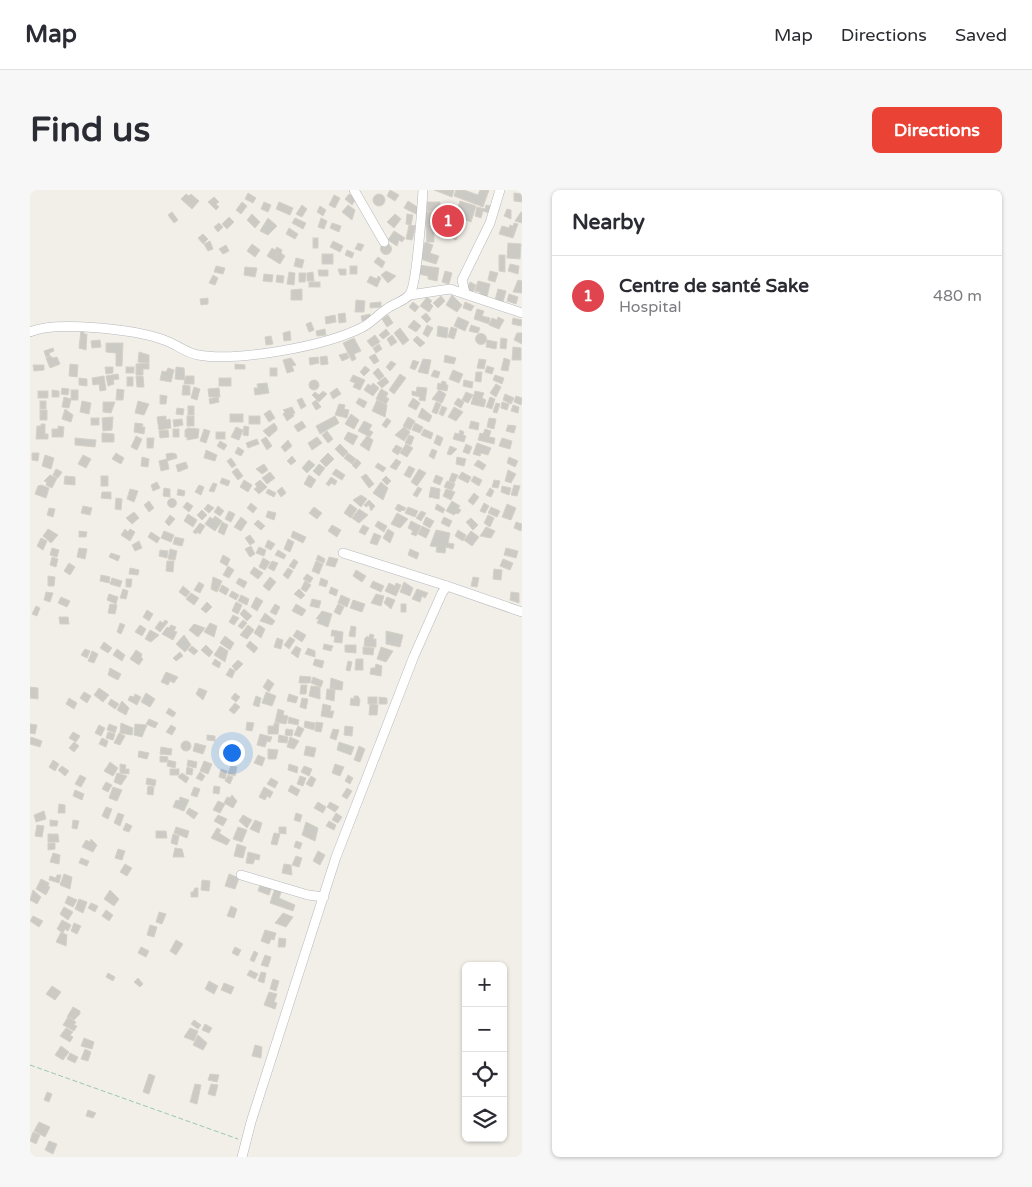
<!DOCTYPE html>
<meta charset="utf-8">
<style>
:root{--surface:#fff;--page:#f7f7f7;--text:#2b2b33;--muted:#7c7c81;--line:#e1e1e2;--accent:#ea4335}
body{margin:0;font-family:"Varela Round",sans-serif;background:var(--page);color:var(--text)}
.controls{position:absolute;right:15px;bottom:15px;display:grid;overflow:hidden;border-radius:8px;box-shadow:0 1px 4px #0004}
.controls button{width:45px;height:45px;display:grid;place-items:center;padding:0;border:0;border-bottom:1px solid var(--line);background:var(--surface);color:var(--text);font:25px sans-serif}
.you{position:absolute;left:201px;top:562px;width:18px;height:18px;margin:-12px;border:4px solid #fff;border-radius:50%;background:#1a73e8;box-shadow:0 0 0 8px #1a73e833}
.badge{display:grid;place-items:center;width:32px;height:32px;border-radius:50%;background:var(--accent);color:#fff;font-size:16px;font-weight:700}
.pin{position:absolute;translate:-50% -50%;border:2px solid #fff;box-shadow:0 1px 5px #0006}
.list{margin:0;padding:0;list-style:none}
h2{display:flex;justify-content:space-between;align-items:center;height:65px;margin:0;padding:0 20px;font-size:21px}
h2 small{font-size:16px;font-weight:400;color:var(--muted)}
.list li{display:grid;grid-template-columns:32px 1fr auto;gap:15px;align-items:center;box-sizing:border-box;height:80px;padding:0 20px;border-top:1px solid var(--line)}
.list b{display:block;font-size:19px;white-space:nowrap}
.list p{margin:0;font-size:16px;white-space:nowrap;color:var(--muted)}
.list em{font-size:16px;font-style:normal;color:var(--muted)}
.icon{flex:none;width:28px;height:28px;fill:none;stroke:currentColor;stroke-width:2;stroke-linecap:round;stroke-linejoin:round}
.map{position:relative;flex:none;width:492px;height:967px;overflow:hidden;border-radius:8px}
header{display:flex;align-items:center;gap:30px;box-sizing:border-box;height:70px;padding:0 25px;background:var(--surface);border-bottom:1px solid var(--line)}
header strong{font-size:24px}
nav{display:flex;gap:28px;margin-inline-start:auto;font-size:18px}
.intro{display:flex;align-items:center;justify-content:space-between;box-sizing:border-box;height:120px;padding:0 30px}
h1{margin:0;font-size:35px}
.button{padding:12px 22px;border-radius:8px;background:var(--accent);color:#fff;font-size:18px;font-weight:700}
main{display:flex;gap:30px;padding:0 30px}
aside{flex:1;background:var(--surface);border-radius:8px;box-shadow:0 1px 4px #0004}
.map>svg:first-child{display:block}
.building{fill:#cccac5;stroke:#d6d1c6}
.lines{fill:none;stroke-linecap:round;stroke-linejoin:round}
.minor-casing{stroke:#b5b8bc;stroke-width:10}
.path{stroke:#9cc7a9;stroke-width:1;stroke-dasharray:5 2.5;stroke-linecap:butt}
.minor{stroke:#fff;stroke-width:9}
</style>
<header>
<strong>Map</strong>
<nav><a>Map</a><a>Directions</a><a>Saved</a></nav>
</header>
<div class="intro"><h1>Find us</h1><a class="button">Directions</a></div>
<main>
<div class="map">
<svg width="492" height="967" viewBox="0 0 492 967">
<rect width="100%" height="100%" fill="#f1efe8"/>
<g class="building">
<path d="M360 0 369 5 365 11 357 6Z"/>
<path d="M404 0H424L422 7Z"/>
<path d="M426 0H434L448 5 450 0H459L453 17 424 6Z"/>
<path d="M218 3 226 8 223 13 215 9Z"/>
<path d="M484 3 492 4V12L484 11Z"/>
<circle cx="349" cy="10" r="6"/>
<path d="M156 4 159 6 161 4 169 11 162 19 151 9Z"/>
<path d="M319 4 326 9 322 15 315 9Z"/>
<path d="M304 5 310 8 305 18 299 15Z"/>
<path d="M184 7 189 12 186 14 189 17 186 20 178 12Z"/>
<path d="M378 11 389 18 386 24 374 18Z"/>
<path d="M430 11 446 16 441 32 425 26Z"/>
<path d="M212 12 217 16 211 24 206 20Z"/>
<path d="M234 12 241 15 238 22 231 19Z"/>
<path d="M249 12 263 18 260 25 246 19Z"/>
<path d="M397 12H410V22L397 21Z"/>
<path d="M272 15 277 19 272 27 266 24Z"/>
<path d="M318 15 325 20 322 30 312 22Z"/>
<path d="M456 15 461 16 459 23 453 21 451 28 445 26 447 17 455 19Z"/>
<path d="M290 16 296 20 293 26 287 22Z"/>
<path d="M420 17 425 18 422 26 415 24Z"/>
<path d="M477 19 481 20V29L474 26Z"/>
<path d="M142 22 148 30 144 33 138 25Z"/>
<path d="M395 22H405V29L409 30V35H404V52H397Z"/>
<path d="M491 22H492V33L485 31Z"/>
<path d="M222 24 230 32 225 38 217 30Z"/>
<path d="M365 24 371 29 364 38 357 32Z"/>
<path d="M377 24 383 25 381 35 376 34Z"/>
<path d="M416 25 422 27 419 33 413 31Z"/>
<path d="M199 27 204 32 197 39 192 34Z"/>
<path d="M238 28 247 36 238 45 230 41Z"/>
<path d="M265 28 276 33 273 39 262 33Z"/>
<path d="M291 28 297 31 294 39 288 37Z"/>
<path d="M189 33 193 37 188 42 184 37Z"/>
<path d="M302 33 311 36 309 42 300 38Z"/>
<path d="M484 33 488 34 483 48 469 44 472 36 479 38 480 35 483 36Z"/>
<path d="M379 35 386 36 382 50 376 49Z"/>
<rect x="405" y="36" width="7" height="6"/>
<path d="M259 38 268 44 265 49 256 44Z"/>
<path d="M427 39 430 40 426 50 422 48Z"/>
<path d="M364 41 375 48 372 52 369 50 367 56 358 50Z"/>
<path d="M173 44 178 49 173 54 168 48Z"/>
<rect x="283" y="48" width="5" height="10"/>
<path d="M180 51 183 59 178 61 174 54Z"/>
<path d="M303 51 313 56 310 62 300 57Z"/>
<path d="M395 52 403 55 400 63 409 66 406 74 390 69Z"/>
<path d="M328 53 334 55 331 61 325 59Z"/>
<path d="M478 53 491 54 490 69 477 68Z"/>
<circle cx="356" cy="59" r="5.5"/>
<path d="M222 54 230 60 225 67 217 61Z"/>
<path d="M196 55 199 61 193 64 189 59Z"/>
<path d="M247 57 252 60 251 63 255 66 250 74 237 66 242 58 245 60Z"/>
<path d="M317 60 324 63 322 68 315 65Z"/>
<rect x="292" y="64" width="11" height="10"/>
<path d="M469 65H475V82L469 81Z"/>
<path d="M348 67 355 72 352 78 344 72Z"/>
<path d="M266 68 274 70 272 78 264 76Z"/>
<path d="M480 74 489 76 488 84 478 81Z"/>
<path d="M389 75 409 78 407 91 398 89V86L388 84Z"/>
<path d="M186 76 195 78 193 84 184 82Z"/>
<rect x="320" y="76" width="7" height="8"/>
<path d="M215 77 227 78 225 87 214 85Z"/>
<path d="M308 79H316V85H310Z"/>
<path d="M288 80H298V86H289Z"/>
<path d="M356 81 366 86 358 93 351 85Z"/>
<path d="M415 81 422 83 419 94 412 92Z"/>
<path d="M460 81 468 83 465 92 458 90Z"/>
<path d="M259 82 265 83 264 95 257 94Z"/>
<path d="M283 82 284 91H277V83Z"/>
<path d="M269 83H276L275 92H269Z"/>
<path d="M234 84 243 85 242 92 233 91Z"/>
<path d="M183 85 188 88 185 95 179 93Z"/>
<path d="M247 85 254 86 253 93 246 92Z"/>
<path d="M340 86 347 89 348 86 351 88 347 97 337 92Z"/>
<path d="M488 90 492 91V103L483 102Z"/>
<path d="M448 91 460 94 457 107 450 106V102L445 101Z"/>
<rect x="279" y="92" width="11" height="5"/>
<path d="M440 92 446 95 442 105 435 102Z"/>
<path d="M272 99V110H261V100Z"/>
<path d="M468 99 476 101 473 112 465 110Z"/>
<path d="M479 104 488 107 486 114 477 111Z"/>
<path d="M422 105 432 115 427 122 416 115Z"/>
<path d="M411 106 415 111 408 118 403 113Z"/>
<path d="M397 107 402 111 400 113 403 116 399 122 390 116Z"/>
<path d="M178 108V114L171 115 170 109Z"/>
<path d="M326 110 335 111 334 122H325Z"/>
<path d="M351 112V117L340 118V113Z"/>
<path d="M383 112 389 117 385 122 379 117Z"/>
<path d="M435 112 444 116 441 121 433 118Z"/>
<path d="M447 119 454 121 452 126 460 128 459 134 444 129Z"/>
<path d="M315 123 316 132 309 133 308 124Z"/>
<path d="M396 123 401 129 397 133 391 127Z"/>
<path d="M340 124 341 130 332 131 331 126Z"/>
<path d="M305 125 306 132 296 134 295 127Z"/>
<path d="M358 125 363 133 357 137 352 129Z"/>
<path d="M428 127 439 132 435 141 424 136Z"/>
<path d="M468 127 474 130 469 139 459 135 462 128 467 130Z"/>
<path d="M483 128 492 130 491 136 482 134Z"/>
<path d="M384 130 391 136 386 142 378 137Z"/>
<path d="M281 132 284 140 279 142 276 134Z"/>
<path d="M397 135 403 138 398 147 393 144Z"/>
<path d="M441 135 450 138 448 143 439 141Z"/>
<path d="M408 136 418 138 417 148 407 146Z"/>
<path d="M421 137 427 139 424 149 418 147Z"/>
<path d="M370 138 379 150 373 155 364 143Z"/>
<path d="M295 139 296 145 287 146 286 141Z"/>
<path d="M356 139 360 144 353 149 349 145Z"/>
<path d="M51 140H54V144H57L56 160 49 158Z"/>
<path d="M260 141 261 150 254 151 253 143Z"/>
<path d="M487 143H492V154L484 150Z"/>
<circle cx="451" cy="149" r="5.5"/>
<path d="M345 145 350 152 342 157 337 151Z"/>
<path d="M362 145 367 152 361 156 357 149Z"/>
<path d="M241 146 243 154 236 155 235 147Z"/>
<path d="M387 146 395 153 390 157 383 150Z"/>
<path d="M324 148 331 161 324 164 326 169 322 171 313 153Z"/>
<path d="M471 148 477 149 476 159 470 158Z"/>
<path d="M70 150 71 157 62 158 61 151Z"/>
<path d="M457 150 467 152 466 159 456 157Z"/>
<path d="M76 153H93L92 176H86V163L76 162Z"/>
<path d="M349 154 352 159 346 163 343 158Z"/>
<path d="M483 157 491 158V170H482Z"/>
<path d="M23 158 24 161 19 163 20 166 16 167 14 161Z"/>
<path d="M109 162 119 165V173L108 172Z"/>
<path d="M317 163 319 168 312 171 309 165Z"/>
<path d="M345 164 349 171 344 174 339 167Z"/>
<path d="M415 165 426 168 424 174 414 172Z"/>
<path d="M21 166 22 168 27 167 30 174 20 178 16 168Z"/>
<path d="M297 166 298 174 291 175 290 167Z"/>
<path d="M288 167 289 173 280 175 279 168Z"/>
<path d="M261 168 266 175 262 176 264 181 257 183 253 170Z"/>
<path d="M474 168 480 170 478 181 471 180Z"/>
<path d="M393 169 401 170 398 184 388 182Z"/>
<path d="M449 169 456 170 454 179 447 178Z"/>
<path d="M383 170 389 172 385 180 380 178Z"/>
<path d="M361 171 366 174 360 181 356 177Z"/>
<path d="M119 173V179H113V185H106V174Z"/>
<path d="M40 174 48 175 47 187 39 186Z"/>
<path d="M205 174 215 175V179H205Z"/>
<path d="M3 175H14V180L4 181Z"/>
<path d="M335 176 340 180 334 186 330 182Z"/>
<path d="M457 176 464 178 462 184 455 182Z"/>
<path d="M75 177H83V183L76 184Z"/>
<rect x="96" y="177" width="8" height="6"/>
<path d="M146 177 154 178 155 190 145 189Z"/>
<path d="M138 178 144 180 141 192 130 190 132 181 136 182Z"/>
<rect x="240" y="178" width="7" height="8"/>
<path d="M348 178 354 186 349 190 343 183Z"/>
<path d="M404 180 410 182 408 188 401 186Z"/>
<path d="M423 180 433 184 429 193 419 189Z"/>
<path d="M446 182H452L451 192 445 191Z"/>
<path d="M88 184 89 189 83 190 84 194 78 196 76 186Z"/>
<path d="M370 184 376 188 364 204 359 200Z"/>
<path d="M323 185 335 190 330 200 323 197 325 193 320 191Z"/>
<path d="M465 185 474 188 472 194 463 190Z"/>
<path d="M74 186 76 200 70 201 69 194 63 195 62 188Z"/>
<path d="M106 186H113L114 197H107Z"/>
<path d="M156 186H164V194H154Z"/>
<rect x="97" y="187" width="6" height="9"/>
<path d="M355 187 359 192 352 198 347 193Z"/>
<path d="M49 188 57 189V196L49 195Z"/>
<rect x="189" y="188" width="12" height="8"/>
<circle cx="284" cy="195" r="5"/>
<path d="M434 190 443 192 442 198 433 196Z"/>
<path d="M412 191 416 192V195H418L417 201 407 199 408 193 411 194Z"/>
<path d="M237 193 239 203 225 205 224 198H228L227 194Z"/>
<path d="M343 193 349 198 343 206 334 200 338 194 341 196Z"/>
<path d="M466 194 471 197 466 207 460 203Z"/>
<path d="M153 195 160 196V205H152Z"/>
<path d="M164 197 170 199 167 210 161 208Z"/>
<path d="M387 197 397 198 395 211 389 210 390 207 382 205V201L386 202Z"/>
<path d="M32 198 39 199 38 205 31 204Z"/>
<path d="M189 198 190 207H179L178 199Z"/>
<path d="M307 198 311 204 303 209 300 203Z"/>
<path d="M87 199 94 200 93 210H86Z"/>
<path d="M351 199 358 203 356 207 359 209 356 214 346 209Z"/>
<path d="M22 200 29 201V207H22Z"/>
<rect x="41" y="200" width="7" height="10"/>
<path d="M409 200 416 204 412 213 402 209Z"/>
<rect x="8" y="201" width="10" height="7"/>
<path d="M293 201 297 204 289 212 282 205 285 202 289 205Z"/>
<path d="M445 201 454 203 452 208 456 210 454 217 441 214Z"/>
<path d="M436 202 443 205 438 213 432 210Z"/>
<path d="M475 204 484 208 481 214 473 210Z"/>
<path d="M130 205 137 206 136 214H130Z"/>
<path d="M486 206 492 208 491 215 484 212Z"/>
<path d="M34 207 41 209 39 218 32 217Z"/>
<path d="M188 207 189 212 180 214 179 209Z"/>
<path d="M460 207 465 209 462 219 456 217Z"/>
<path d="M272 208 276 216 271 219 267 210Z"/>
<path d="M329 208 337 212 334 218 326 213Z"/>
<path d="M383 208 390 213 386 220 378 216Z"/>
<path d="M428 208 434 212 431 218 424 214Z"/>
<path d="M286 210 291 217 286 220 282 213Z"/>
<path d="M347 210 357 215 355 227 342 221Z"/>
<rect x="10" y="211" width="6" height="8"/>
<path d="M52 211 61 213 59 224 50 222Z"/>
<path d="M108 211 119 214 114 225 105 223Z"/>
<path d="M73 212H85L81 223 73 222Z"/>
<path d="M406 212 411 214 407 224 402 222Z"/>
<path d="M472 212 479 214 477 220 471 218Z"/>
<path d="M466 213 470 214 467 223 463 222Z"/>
<path d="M309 214 315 215 314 219 319 220 317 228 305 225Z"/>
<path d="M483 215 489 217 488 223 481 221Z"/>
<rect x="158" y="216" width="6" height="9"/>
<path d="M412 216 417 218 413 226 409 224Z"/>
<path d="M262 217 265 223 263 224 264 226 257 231 253 224 255 222 253 220Z"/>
<path d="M424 217 433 222 426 231 418 227Z"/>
<path d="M147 218 154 219 153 225 146 224Z"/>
<path d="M392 218 402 226 399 232 388 227Z"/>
<path d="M35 219 43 225 41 232 32 229Z"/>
<rect x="10" y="220" width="7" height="10"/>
<path d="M240 220 245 228 239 232 234 224Z"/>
<rect x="200" y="224" width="13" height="8"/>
<path d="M321 224 329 230 324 239 315 234Z"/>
<path d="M136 226V230L140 229 141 238 129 240 127 227Z"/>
<rect x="157" y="226" width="7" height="10"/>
<rect x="219" y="226" width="11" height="8"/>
<path d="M305 226 309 233 290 244 286 236Z"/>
<path d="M83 227 82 240 73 241 72 228Z"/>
<path d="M378 227 385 231 380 240 373 236Z"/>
<rect x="61" y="228" width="8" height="7"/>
<path d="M357 228 361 231 356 238 352 235Z"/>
<path d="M459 228 466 229 464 239 457 237Z"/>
<path d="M152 229 153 235 144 237 143 230Z"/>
<path d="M272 231 276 237 268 242 264 236Z"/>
<path d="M334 231 342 235 339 240 343 242 340 247 328 241Z"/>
<path d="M441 231 449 233 448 240 439 238Z"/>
<path d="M105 233 113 234 112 237H115L114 244 104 242Z"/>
<path d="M244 233 247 237V240L239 247 233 241Z"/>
<path d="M385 233 393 237 390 243 382 240Z"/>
<path d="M11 234H15V244H18V249H6L7 236H11Z"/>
<path d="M478 235 486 236 484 243 476 241Z"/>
<path d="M28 236 34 237 33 247H22V239H28Z"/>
<path d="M214 236 219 237 218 246 213 245Z"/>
<path d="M206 237 213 240 209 250 201 247Z"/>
<path d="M374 237 380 242 374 251 365 245Z"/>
<path d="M158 238 169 239 168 248 157 250V247H155V240Z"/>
<rect x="143" y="239" width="6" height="8"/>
<path d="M174 239 180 241 176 253 170 251Z"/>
<path d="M394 239 403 243 401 249 391 245Z"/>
<path d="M455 239 461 241 459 247 465 248 464 254 448 250 450 243 453 244Z"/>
<path d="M138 240 139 247 130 248 129 241Z"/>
<path d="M430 240 434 242 433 245 436 246 434 252 423 249 425 243 429 244Z"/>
<path d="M297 241 303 249 298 253 292 245Z"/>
<rect x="186" y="242" width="9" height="7"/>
<path d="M318 242 328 246 323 255 314 249Z"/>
<path d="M72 243 84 244V252H72Z"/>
<path d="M379 245 384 247 381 255 375 253Z"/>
<path d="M407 245 413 248 410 256 404 253Z"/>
<path d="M106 246 112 249 107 260 101 257Z"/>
<path d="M337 246 343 250 339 261 330 255Z"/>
<path d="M236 247 242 256 237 260 231 250Z"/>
<path d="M287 247 292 253 282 260 278 253Z"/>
<path d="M45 248 66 250 65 257 45 255Z"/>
<path d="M117 248H124L123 258H117Z"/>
<path d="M472 248 482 251 480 259 469 256Z"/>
<path d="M227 249 229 254 218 258 216 253Z"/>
<path d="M258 250 262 256 255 262 251 257Z"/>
<path d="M190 251 197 255 194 260 187 256Z"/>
<path d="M447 253 461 258 458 265 451 263 450 266 443 264Z"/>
<path d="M310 254 318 262 313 267 305 259Z"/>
<path d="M376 254 383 258 377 267 370 263Z"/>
<path d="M436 254 442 257 439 264 433 262Z"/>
<path d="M366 255 372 258 368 265 362 261Z"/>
<path d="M420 256 427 259 421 265 417 264Z"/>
<path d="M208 257 214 261 211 266 205 263Z"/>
<path d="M402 259 407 261 404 269 399 266Z"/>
<path d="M176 260 187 265 185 271 174 268Z"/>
<path d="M2 263H9L8 271 2 270Z"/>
<path d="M86 263 94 268 91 274 82 269Z"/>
<path d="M142 263 146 264 147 268 137 271 136 264Z"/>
<path d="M298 263 304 269 296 277 290 271Z"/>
<path d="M318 263 326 269 322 274 314 268Z"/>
<path d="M15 265 24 268 21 279 12 276Z"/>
<path d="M53 265 61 269 56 278 48 274Z"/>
<path d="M262 266 266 271 261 275 257 271Z"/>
<path d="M112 267 119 269 118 277 111 276Z"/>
<path d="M427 267 436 269 434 276 426 274Z"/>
<path d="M479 267 488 271 485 277 477 273Z"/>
<path d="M201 268 206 275 202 278 197 271Z"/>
<path d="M137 269 139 279 131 281 129 271Z"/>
<path d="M327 269 331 273 326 279 322 275Z"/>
<path d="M366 269 371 272 366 280 360 277Z"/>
<path d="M279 270 285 275 277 283 272 278Z"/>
<path d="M448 270 456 275 453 280 444 275Z"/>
<path d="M156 272 158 278 148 282 146 275Z"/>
<path d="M348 273 356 278 353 282 345 277Z"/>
<path d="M234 274 238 280 232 284 226 279Z"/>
<path d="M289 274 295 278 289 286 283 281Z"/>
<path d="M379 276 385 279 380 288 374 285Z"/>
<path d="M207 278 213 286 208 290 202 282Z"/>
<path d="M26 279 32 282 28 288 23 285Z"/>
<path d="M306 279 315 285 312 290 302 284Z"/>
<path d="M389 279 396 283 387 296 381 292Z"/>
<path d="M478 280 486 284 481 293 475 291Z"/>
<path d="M240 282 245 288 237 294 232 288Z"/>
<path d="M432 282 441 287 438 293 428 288Z"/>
<path d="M422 283 428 285 424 293 419 291Z"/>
<path d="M336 284 344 294 339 298 331 287Z"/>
<path d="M20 285 27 288 22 298 16 295 17 292 14 291Z"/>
<path d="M279 285 286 290 281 298 274 294Z"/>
<path d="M406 285 413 288 410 295 403 292Z"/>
<path d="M35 286 45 287V295L34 294Z"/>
<rect x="71" y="286" width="7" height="10"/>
<path d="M356 286 361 291 357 295 352 290Z"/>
<path d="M444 286 452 290 449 296 441 291Z"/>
<path d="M301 287 307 291 305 295 301 293 299 296 296 294Z"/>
<path d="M192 288 200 291 198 296 190 293Z"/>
<path d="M214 290 222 295 218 302 210 297Z"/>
<path d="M230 290 237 297 229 304 224 299 227 297 225 294Z"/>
<path d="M464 290 470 291 468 298 462 297Z"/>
<path d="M417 291 425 294 422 300 414 297Z"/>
<path d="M127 292 130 298 123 301 121 295Z"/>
<path d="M351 292 358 298 353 310 343 303Z"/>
<path d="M183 293 187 294 184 302 179 301Z"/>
<path d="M11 295 19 298 16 308 5 304 8 296Z"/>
<path d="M169 295 174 297 171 305 165 302Z"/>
<path d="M484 295 490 296 487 306 481 305Z"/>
<path d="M472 296 481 298 479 305 471 302Z"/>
<path d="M252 297 256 303 251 307 247 301Z"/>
<path d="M388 297 392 299 387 307 383 305Z"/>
<path d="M401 297 410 299 409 309 399 307Z"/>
<path d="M134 298 140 299V307L133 306Z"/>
<path d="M460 298 464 301 461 307 456 305Z"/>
<path d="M100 299 108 301 104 312 97 309Z"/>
<path d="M148 299 155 301 154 306 147 305Z"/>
<path d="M238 299 246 303 244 307 236 303Z"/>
<path d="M416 299 425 302 421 310 413 306Z"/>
<path d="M72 302H81V309L71 308Z"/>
<path d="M444 303 449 307 443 315 438 311Z"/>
<path d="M331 305 337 309 331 317 323 310Z"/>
<path d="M86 308 92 309 91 320 85 319Z"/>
<circle cx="142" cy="313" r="4.5"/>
<path d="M339 310 345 316 341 321 339 315 336 317 334 315Z"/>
<path d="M119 311 124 318 119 322 114 315Z"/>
<path d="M422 311 430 316 428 318 431 320 428 324 426 323 424 325 416 321Z"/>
<path d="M157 312 163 316 159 322 153 317Z"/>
<path d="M221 313 227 318 223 323 217 318Z"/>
<path d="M454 313 459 316 455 323 450 321Z"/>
<path d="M178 314 184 318 179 323 174 319Z"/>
<path d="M320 314 327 319 321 328 314 323Z"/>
<path d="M368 314 376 318 374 321 372 320 370 322 365 319Z"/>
<path d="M407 314 415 319 413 323 405 319Z"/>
<path d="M477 314 486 318 481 330 472 327Z"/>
<path d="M53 316 62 318 60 325 51 323Z"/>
<path d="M188 316 194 321 190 326 184 322Z"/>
<path d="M284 317 292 323 287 329 279 323Z"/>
<path d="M378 317 388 321 385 327 375 323Z"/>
<path d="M461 317 470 321 467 327 458 323Z"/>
<path d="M19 318 25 319 23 327 17 325Z"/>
<path d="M329 319 338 325 329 333 322 328Z"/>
<path d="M172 320 177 325 172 330 167 325Z"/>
<path d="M199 321 205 324 201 332 195 329Z"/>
<path d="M238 321 246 323 244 330 236 327Z"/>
<path d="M391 321 396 323 391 331 386 328Z"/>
<path d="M104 322 109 328 102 334 96 328Z"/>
<path d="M367 323 378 329 370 338 361 334Z"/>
<path d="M158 324 167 330 163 337 154 331Z"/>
<path d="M140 325 145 329 139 336 135 332Z"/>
<path d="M458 325 464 328 460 337 454 333Z"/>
<path d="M185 326 192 331 185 341 175 334 180 327 183 329Z"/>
<path d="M211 327 217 332 211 341 204 337Z"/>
<path d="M396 327 404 331 400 338 393 334Z"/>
<path d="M414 327 422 331 419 337 411 333Z"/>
<path d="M441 328 448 335 443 340 436 332Z"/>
<path d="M228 330 235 336 231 340 224 334Z"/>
<path d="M348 331 357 336 354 342 345 336Z"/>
<path d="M381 331 391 336 386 346 381 344 383 341 378 338Z"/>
<path d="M192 332 198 335 194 345 188 342Z"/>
<path d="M486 332 492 334 491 341 484 338Z"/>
<path d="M170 333 175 336 170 344 167 342 166 344 163 342Z"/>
<path d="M302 335 311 340 307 347 298 341Z"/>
<path d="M333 335 339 338 335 345 329 342Z"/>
<path d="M392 336 400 340 396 348 388 344Z"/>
<path d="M456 337 465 341 461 348 450 346Z"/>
<path d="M18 339 28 345 21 353 13 346Z"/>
<path d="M95 339 98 342 100 339 105 342 100 351 91 345Z"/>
<path d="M358 339 364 343 360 353 353 348Z"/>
<path d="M406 340 420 343 418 353 424 354 423 359 416 357 415 363 406 362 407 357 400 356Z"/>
<path d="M428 340 436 345 433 351 425 346Z"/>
<path d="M49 341 57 342 56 347H49Z"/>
<path d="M134 341 144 345 141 352 131 348Z"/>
<path d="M263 341 276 347 273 353 261 347Z"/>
<path d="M441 341 449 347 442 356 434 350Z"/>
<path d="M121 342 130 348 127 353 118 347Z"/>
<path d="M344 343 351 346 347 355 340 353Z"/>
<path d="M220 345 225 352 220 355 215 348Z"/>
<path d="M145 347 154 349 152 356 143 354Z"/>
<path d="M11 348 17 351 13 360 7 356Z"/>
<path d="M258 349 264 352 260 362 254 359Z"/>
<path d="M238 350 245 354 241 360 235 357Z"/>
<path d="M109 351 112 358 105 361 102 355Z"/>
<path d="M221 356 225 364 220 367 215 359Z"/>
<path d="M229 357 236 360 234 366 226 363Z"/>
<path d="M22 358 29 360 27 367 20 365Z"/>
<path d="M49 358 57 359 55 369 47 367Z"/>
<path d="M476 358 488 361 486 368 474 365Z"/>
<path d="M140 359 147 361 145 370 138 369Z"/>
<path d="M380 359 389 363 387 369 378 365Z"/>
<path d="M130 360 138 361 137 368 129 366Z"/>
<path d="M248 360 256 365 254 369 245 365Z"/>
<path d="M81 363 90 366 88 371 79 367Z"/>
<path d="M193 365 200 369 197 376 190 372Z"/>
<path d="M288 365 295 369 294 373 286 370Z"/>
<path d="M22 367 28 369 26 377 20 375Z"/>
<path d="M299 367 308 369 305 377 296 375Z"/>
<path d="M233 368 240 372 235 380 229 377Z"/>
<path d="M264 369 268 372 264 379 259 376Z"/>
<path d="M473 369 483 373 480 380 470 376Z"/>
<path d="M137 371H144L143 382 136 381Z"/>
<path d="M242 371 248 373 244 381 238 378Z"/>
<path d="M286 371 293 374 289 384 282 381Z"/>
<path d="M39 373 45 377 40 385 34 381Z"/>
<path d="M198 376 204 380 199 388 193 385Z"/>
<path d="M224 377 233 383 228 389 220 383Z"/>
<path d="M100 378 109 380 108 385 99 384Z"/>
<path d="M258 378 263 381 258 389 253 385Z"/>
<path d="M464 379 472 380 471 390 463 389Z"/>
<path d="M326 380 336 386 332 392 323 386Z"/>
<path d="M277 384 283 388 280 393 273 389Z"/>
<path d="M71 385 80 387 79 393 70 391Z"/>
<path d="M18 386 25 387 24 396H18Z"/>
<path d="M183 387 192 391 187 402 181 399Z"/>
<path d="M240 387 246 392 239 401 233 396Z"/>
<path d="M443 387 449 388 447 397 441 396Z"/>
<path d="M82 388 92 391 90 397 80 394Z"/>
<path d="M209 388 217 392 214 398 206 393Z"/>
<path d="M291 388 298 391 296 397 289 395Z"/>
<path d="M96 389H102L101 397H96Z"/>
<path d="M275 391 281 395 276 402 271 399Z"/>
<path d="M343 391 354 396 351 402 340 397Z"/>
<path d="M169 392 174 395 170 403 164 400Z"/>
<path d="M374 392 383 398 380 406 370 402Z"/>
<path d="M359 393 365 396 366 393 371 395 366 406 355 401Z"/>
<path d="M192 395 199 399 196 405 189 401Z"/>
<path d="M153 396 160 402 156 407 149 402Z"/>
<path d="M301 397 308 400 306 406 299 403Z"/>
<path d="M93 399 98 401 96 409 90 408Z"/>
<path d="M269 399 275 405 271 409 264 404Z"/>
<path d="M387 399 398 403 395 408 392 406 390 412 382 409Z"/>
<path d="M202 401 209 405 206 410 199 406Z"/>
<path d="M16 402 23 403 20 412 14 410Z"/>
<path d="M481 402 489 403V413L480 410Z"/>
<path d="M161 403 169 408 164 415 156 409Z"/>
<path d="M79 404 88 407 86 414 77 410Z"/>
<path d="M346 404 354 406 351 416 341 413Z"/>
<path d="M211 405 219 409 217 415 208 411Z"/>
<path d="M311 405 320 409 317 417 308 413Z"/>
<path d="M31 407 40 411 37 417 28 413Z"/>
<path d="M226 407 233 411 227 421 221 417Z"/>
<path d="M357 407 365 410 361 419 354 413Z"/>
<path d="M282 409 291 411 289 418 280 416Z"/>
<path d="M323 410 335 414 332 422 320 418Z"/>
<path d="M177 412 182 417 176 423 171 419Z"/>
<path d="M206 412 212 415 208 424 202 421Z"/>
<path d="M80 414 87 415 85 424 78 423Z"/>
<path d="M245 414 250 417 246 425 240 422Z"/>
<path d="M266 414 276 420 272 426 262 421Z"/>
<path d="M308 414 314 417 310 425 304 422Z"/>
<rect x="371" y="414" width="5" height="8"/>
<path d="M6 416 10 418 7 426 2 424Z"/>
<path d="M214 419 222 426 217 431 210 424Z"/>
<path d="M117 420 123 424 119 431 113 427Z"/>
<path d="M292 421 302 424 298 437 287 433 289 429H286Z"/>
<path d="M235 423 245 431 242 435 230 431Z"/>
<path d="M203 425 209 428 204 435 199 432Z"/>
<path d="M29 427H38L39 434H30Z"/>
<path d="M135 430 138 432 130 442 125 438 130 431 133 433Z"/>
<path d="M213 430 217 433 212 439 208 436Z"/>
<path d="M90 433 95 435 91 444 87 442Z"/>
<path d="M180 433 187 436 184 447 174 442Z"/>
<path d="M164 434 175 438 168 447 159 440Z"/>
<path d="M110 435 116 439 112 446 105 442Z"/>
<path d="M141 435 146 437 144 441 147 442 143 450 132 444 137 437 139 438Z"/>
<path d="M218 435 224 440 217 449 210 445Z"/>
<path d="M229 435 235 439 231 448 224 443Z"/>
<path d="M321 436 326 437 325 447 319 446Z"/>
<path d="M120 440 129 445 121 452 115 449Z"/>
<path d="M267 440 276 445 272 452 263 446Z"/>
<path d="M302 440 313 442 312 453 304 452 305 446H301Z"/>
<path d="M356 441 373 445 370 457 356 454Z"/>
<path d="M340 444 344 445 343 449H346V457L334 456 335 448 338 446 339 448Z"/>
<path d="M154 445 161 455 155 462 146 454Z"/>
<path d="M195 446 204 453 200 460 190 453Z"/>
<path d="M260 447 265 450 259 459 254 455Z"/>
<path d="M247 448 253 450 251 459 244 457Z"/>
<path d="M220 451 228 458 224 463 216 456Z"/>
<path d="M74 452 82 458 78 463 70 458Z"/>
<path d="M294 454 303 456 301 461 293 459Z"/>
<path d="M176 455 183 462 179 467 171 460Z"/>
<path d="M315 455H326V463L315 462Z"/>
<path d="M162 456 168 461 164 465 158 460Z"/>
<path d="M190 456 198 461 195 472 184 465Z"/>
<path d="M266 456 271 459 268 468 261 463Z"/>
<path d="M333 457 344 458 343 465 333 464Z"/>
<path d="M351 457 363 461 356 472 347 469Z"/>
<path d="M278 458 285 461V467L275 464Z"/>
<path d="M55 459 60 461 57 468 51 465Z"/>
<path d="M87 459 95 465 92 471 83 465Z"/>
<path d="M106 460 112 464 111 467 113 469 109 475 100 469Z"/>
<path d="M62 461 68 464 64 473 58 471Z"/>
<path d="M150 462 153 466 146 471 143 468Z"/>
<path d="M185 469 191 473 189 478 182 474Z"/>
<path d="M285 469 294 471 292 478 283 475Z"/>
<path d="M326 469H333V480H325Z"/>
<path d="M208 470 213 474 206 481 202 476Z"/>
<path d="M318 471 322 472 320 481 316 480Z"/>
<path d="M346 474 352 476 351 486 340 484 341 478H345Z"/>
<path d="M80 478 91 484 88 490 78 485Z"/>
<path d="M200 478 205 481 202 488 196 485Z"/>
<path d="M136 482 148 487 144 493 140 491 138 495 131 492Z"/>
<path d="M270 486 281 487 280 493H269Z"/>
<path d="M283 487 293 491 291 497 281 493Z"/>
<path d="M301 488 313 492 312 500 300 499Z"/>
<path d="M238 489 244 494 239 502 233 497Z"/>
<path d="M271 495H277L276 504H270Z"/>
<path d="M281 496 290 497V509L279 506Z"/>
<path d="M0 497 8 498V509L0 508Z"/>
<path d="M69 498 79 505 73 512 64 505Z"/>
<path d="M169 498 177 501 173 510 166 504Z"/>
<path d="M297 499 305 500 304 511 296 509Z"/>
<path d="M54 502 61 506 57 513 50 508Z"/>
<path d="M236 502 246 506 242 516 232 513Z"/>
<path d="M116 503 125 509 120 517 111 512Z"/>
<path d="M205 503 210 507 206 512 201 508Z"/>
<path d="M105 504 111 507 107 515 98 510 100 506 104 507Z"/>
<path d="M259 504 268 507 266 513 257 511Z"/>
<path d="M226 506 231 508 229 517 223 515Z"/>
<path d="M324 506H328L330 510 329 516 320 515 321 508 324 509Z"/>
<rect x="338" y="507" width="9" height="7"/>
<path d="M349 507 357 508V514H349Z"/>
<path d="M39 508 47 513 44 519 36 514Z"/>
<path d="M272 508 278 509 276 519 270 517Z"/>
<path d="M81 509 89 514 85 519 78 514Z"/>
<path d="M92 511 99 518 96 525 87 520Z"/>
<path d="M205 513 210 517 204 524 199 520Z"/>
<path d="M293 514 301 516 300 521H304L302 528 291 526Z"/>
<path d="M340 514 348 515 347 525H339Z"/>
<path d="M139 518 146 523 143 527 136 523Z"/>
<path d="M248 519 254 521 253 525 258 526 256 534 245 532Z"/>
<path d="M259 527 269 530 268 535 258 533Z"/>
<path d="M119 529 128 533 125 538 116 534Z"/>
<path d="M275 531 285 533 284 540 274 537Z"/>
<path d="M217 532 224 533 222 541 216 540Z"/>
<path d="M286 532 293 533 291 542 285 541Z"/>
<path d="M91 533 103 538 102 545 90 543Z"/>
<path d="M244 533H249L248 544H238V536H244Z"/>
<path d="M0 534 7 535 5 544 0 543Z"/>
<path d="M79 534 87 537 85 543 77 540Z"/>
<path d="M105 534 117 535 112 547 104 545Z"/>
<path d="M69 535 75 538 71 546 65 543Z"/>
<path d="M141 535 146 538 142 545 136 542Z"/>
<path d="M268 536 274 539 270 547 264 545Z"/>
<path d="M315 536 323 537 322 546 314 545Z"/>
<path d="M256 539 263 540 262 546 255 545Z"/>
<path d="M303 539 309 540 306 550 300 548Z"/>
<path d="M43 542 50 546 46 552 39 548Z"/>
<path d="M78 542 85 544 83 550 76 548Z"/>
<path d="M89 543 95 546 90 555 84 553Z"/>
<path d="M230 544 242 547 240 552 237 551 235 557 227 555Z"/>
<path d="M177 545 185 546V551L177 550Z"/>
<path d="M249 545 258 547 257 553 248 552Z"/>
<path d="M1 547 12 551 10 557 0 554Z"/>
<path d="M260 547 269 551 264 559 257 557Z"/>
<path d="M72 548 78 551 76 557 69 554Z"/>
<circle cx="156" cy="556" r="5"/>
<path d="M44 552 49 556 44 562 39 558Z"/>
<path d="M309 552 324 557 321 565 307 560Z"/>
<path d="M165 553 176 556 173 564 163 561Z"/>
<path d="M276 556 286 558 284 567 274 565Z"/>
<path d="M329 556 335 559 330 572 324 570Z"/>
<path d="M131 557 142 559 141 565 130 564Z"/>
<path d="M238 559 248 560 246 569H238Z"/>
<path d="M109 561 119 563 117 569 108 567Z"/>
<path d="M199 563 205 565 203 575 196 573Z"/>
<path d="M206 563 212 564 211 572 206 571Z"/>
<path d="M228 565 235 568 232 576 224 573Z"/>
<path d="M130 566 138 567 137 572H130Z"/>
<path d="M23 570 29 574 25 581 19 577Z"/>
<path d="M138 570 146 572 145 578 137 576Z"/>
<path d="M158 570 167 572 166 578 157 576Z"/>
<path d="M174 571 182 574 178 584 170 581Z"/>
<path d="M80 572 88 578 83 586 74 581Z"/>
<path d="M90 574 96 575 95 579H99V584L90 583Z"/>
<path d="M259 574 268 577 267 583 258 580Z"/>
<path d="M305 574 314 577 310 586 302 583Z"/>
<path d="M201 575 207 577 205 586 198 584Z"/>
<path d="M32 576 39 581 35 586 28 580Z"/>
<path d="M274 576 282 579 279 586 271 582Z"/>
<path d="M157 577 163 579 162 585 156 584Z"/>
<rect x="140" y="579" width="9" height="6"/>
<path d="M191 579 197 581 195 589 189 587Z"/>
<path d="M170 582 175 586 172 591 166 588Z"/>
<path d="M87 583 97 586 91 595 84 592Z"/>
<path d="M152 583 159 588 156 593 148 587Z"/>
<path d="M50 585 56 588 51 597 45 594Z"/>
<path d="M198 585 203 587 200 594 195 591Z"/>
<path d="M318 585 323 588 320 594 315 591Z"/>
<path d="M270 586 276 588 273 596 267 594Z"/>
<path d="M281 586 286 589 282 597 276 594Z"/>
<path d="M117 588 126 590 125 596 116 594Z"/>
<path d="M241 588 248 592 245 598 237 594Z"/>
<path d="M76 592 82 595 78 602 72 599Z"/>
<path d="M261 595 270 600 267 606 258 601Z"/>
<path d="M118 596 124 597 123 605 117 604Z"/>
<path d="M184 596 190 597 189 604 183 603Z"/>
<path d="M83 597 92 600 87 611 79 608Z"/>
<path d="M164 597 170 599 167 607 161 605Z"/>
<path d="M234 597 243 602 240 608 237 606 235 610 229 607Z"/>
<path d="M317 598 322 601 317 609 312 606Z"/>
<path d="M45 600 54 604 52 610 43 606Z"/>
<path d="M202 605 207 611 203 618 194 613 197 607 200 608Z"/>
<path d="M150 607 159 610 154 621 143 617 146 610 149 611Z"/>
<path d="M188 611 195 614 190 623 183 620Z"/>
<path d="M288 612 296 617 293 623 284 618Z"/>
<path d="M300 612 309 617 305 622 297 617Z"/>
<path d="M29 614 35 615V623H28Z"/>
<path d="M76 617 82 619 78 629 72 626Z"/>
<path d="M159 618 168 623 164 629 156 623Z"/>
<path d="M14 621 16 629 6 632 4 625Z"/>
<path d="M88 623 94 625 90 636 84 633Z"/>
<path d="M266 623 272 625 270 632 264 630Z"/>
<path d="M306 623 312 627 308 633 302 630Z"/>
<path d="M188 625 197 629 193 636 184 631Z"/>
<path d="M213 625 222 630 217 638 209 631Z"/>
<path d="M20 630 28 631 27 636H20Z"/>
<path d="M43 630 49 631 47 639 42 638Z"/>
<path d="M225 630 232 633 229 643 220 639Z"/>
<path d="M299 631 306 635 304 640 296 636Z"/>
<path d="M276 632 288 638 285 651 272 645Z"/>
<path d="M96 633 102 636 99 642 93 640Z"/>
<path d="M7 635 14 636 12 647 5 646Z"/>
<path d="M146 637 159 641 157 648 144 643Z"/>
<path d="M208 637 217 640 212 652 203 649Z"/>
<path d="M249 637H256V644L249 643Z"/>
<path d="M187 638 191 640 189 643 200 650 197 655 181 648Z"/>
<path d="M126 641H136L137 648H126Z"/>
<path d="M244 643 250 644 247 655 241 654Z"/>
<path d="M18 644H28L29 652H18Z"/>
<path d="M143 644 149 646 147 655 141 653Z"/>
<path d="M61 649 67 655 63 662 52 657 56 650 60 652Z"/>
<path d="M266 651 272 653 270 659 264 657Z"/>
<path d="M18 653H25V659L18 660Z"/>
<path d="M207 654 216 657 213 668 204 666Z"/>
<path d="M145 658 152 659 154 667H143Z"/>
<path d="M88 659 95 661 92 670 85 668Z"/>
<path d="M288 661 295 665 290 675 283 671Z"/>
<path d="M218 662 230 665 229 670 225 669 223 674 216 673Z"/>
<path d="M23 663 30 665 29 674 20 672Z"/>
<path d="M266 666 272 668 269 677 262 675Z"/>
<path d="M51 668 59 671 57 676 49 673Z"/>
<path d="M95 674 102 678 97 686 90 682Z"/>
<path d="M254 674 261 675 262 685 252 683Z"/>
<path d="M34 684 42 687 40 699 30 695Z"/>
<path d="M199 684 209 688 205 699 195 696Z"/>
<path d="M27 685H31L29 693 19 690 20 686 26 688Z"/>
<path d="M11 689 19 693 18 696 20 697 16 705 6 699Z"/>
<path d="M172 690 180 691 179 701 171 700Z"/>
<path d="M231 692 242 697 239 705 228 701Z"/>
<path d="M165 698H168V707H161V702H163Z"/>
<path d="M245 698 252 700 249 708 265 715 263 721 240 713Z"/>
<path d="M3 700 11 707 7 714 0 710Z"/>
<path d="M80 700 89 709 84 716 74 709Z"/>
<path d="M38 706 47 710 43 717 35 713Z"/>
<path d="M49 709 57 712 53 723 45 719Z"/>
<path d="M61 713 68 716 65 722 58 718Z"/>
<path d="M201 716 207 719 204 728 197 726Z"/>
<path d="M34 717 43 722 38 730 30 724Z"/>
<path d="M76 720 83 725 79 731 72 726Z"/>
<path d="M129 722 136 724 132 734 126 732Z"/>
<path d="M253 723 263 727 256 737 245 733Z"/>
<path d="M3 726 13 731 9 737 0 731Z"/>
<path d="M32 730 41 735 38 741 35 739 33 743 27 739Z"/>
<path d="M44 733 51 736 47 744 41 741Z"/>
<path d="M120 735 127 737 124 747 117 745Z"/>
<path d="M235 740 246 743 244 750 241 749 239 754 231 751Z"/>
<path d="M31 742 37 745 36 756 26 752Z"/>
<path d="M249 748 256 749 255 757H248Z"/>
<path d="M146 750 153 754 146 765 140 761Z"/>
<path d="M111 757 119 761 116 767 108 763Z"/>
<path d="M205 757 211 760 208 766 202 763Z"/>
<path d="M224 761 228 763 224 772 220 770Z"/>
<path d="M235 765 241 767 238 777 231 775Z"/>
<path d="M220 780 228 784 225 789 217 785Z"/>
<path d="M231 782 236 783 234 793 228 791Z"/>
<path d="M78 783 85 787 83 791 76 787Z"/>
<path d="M108 788 113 794 110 797 104 792Z"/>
<path d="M243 789 249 791 246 801 240 799Z"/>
<path d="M179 791 188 796 184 804 175 799Z"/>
<path d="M194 793 204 797 201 804 191 800Z"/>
<path d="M22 796 31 802 25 810 16 804Z"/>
<path d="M239 802 247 804 244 812 247 813 245 819 234 815Z"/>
<path d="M43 817 50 821V824L44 830 37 827Z"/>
<path d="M38 827 46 832 44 835 47 836 44 841 33 835Z"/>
<path d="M164 830 171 835 168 839 161 834Z"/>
<path d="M175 834 182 838 179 843 172 840Z"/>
<path d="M36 838 43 842 40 845 43 847 40 852 30 846Z"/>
<path d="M160 838 168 841 164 851 154 847Z"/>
<path d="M168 845 177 853 173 860 163 855Z"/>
<path d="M54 848 64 852 62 859 51 856Z"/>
<path d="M225 855 232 857 231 868 222 866Z"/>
<path d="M31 856 39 862 33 870 25 865Z"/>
<path d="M55 859 61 862 58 871 51 869Z"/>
<path d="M40 863 48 867 45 873 37 869Z"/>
<path d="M119 884 125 886 119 904 113 902Z"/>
<path d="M180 884 189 885 187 892 178 890Z"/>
<path d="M165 894 171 895 167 914 160 912Z"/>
<path d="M181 894 188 895 185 906 178 904Z"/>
<path d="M17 902 22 904 19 912 14 910Z"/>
<path d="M58 920 66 923 63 928 56 926Z"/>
<path d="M9 932 20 937 15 947 4 941Z"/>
<path d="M3 942 10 945 6 954 0 951Z"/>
<path d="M19 951 27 954 23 964 15 960Z"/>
</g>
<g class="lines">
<defs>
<g id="minor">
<path d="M324 0 354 52"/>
<path d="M435 103 432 90 460 33 470 0"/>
<path d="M380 105 420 99 492 123"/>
<path d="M0 142C25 130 108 140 134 150 146 154 156 163 168 165 208 172 295 156 331 138 342 133 348 124 358 118 365 113 375 111 380 104 387 93 392 17 393 0"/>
<path d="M313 363 417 396"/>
<path d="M211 685 278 705 294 707"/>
<path d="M212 967 221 932 306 667 384 466 412 403 417 396 492 422"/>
</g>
</defs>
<use href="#minor" class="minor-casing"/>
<path class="path" d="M0 875 208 949"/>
<use href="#minor" class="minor"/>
</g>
</svg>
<div class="controls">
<button>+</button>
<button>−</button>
<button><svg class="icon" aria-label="locate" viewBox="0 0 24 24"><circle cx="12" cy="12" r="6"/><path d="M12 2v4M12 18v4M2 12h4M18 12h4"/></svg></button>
<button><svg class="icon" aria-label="layers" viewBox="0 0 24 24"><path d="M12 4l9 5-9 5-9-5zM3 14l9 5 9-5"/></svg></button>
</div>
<div class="you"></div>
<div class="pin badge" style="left:418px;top:31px;background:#e0444e">1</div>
</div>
<aside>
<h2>Nearby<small></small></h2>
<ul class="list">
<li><span class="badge" style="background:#e0444e">1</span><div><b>Centre de santé Sake</b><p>Hospital</p></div><em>480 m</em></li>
</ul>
</aside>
</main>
